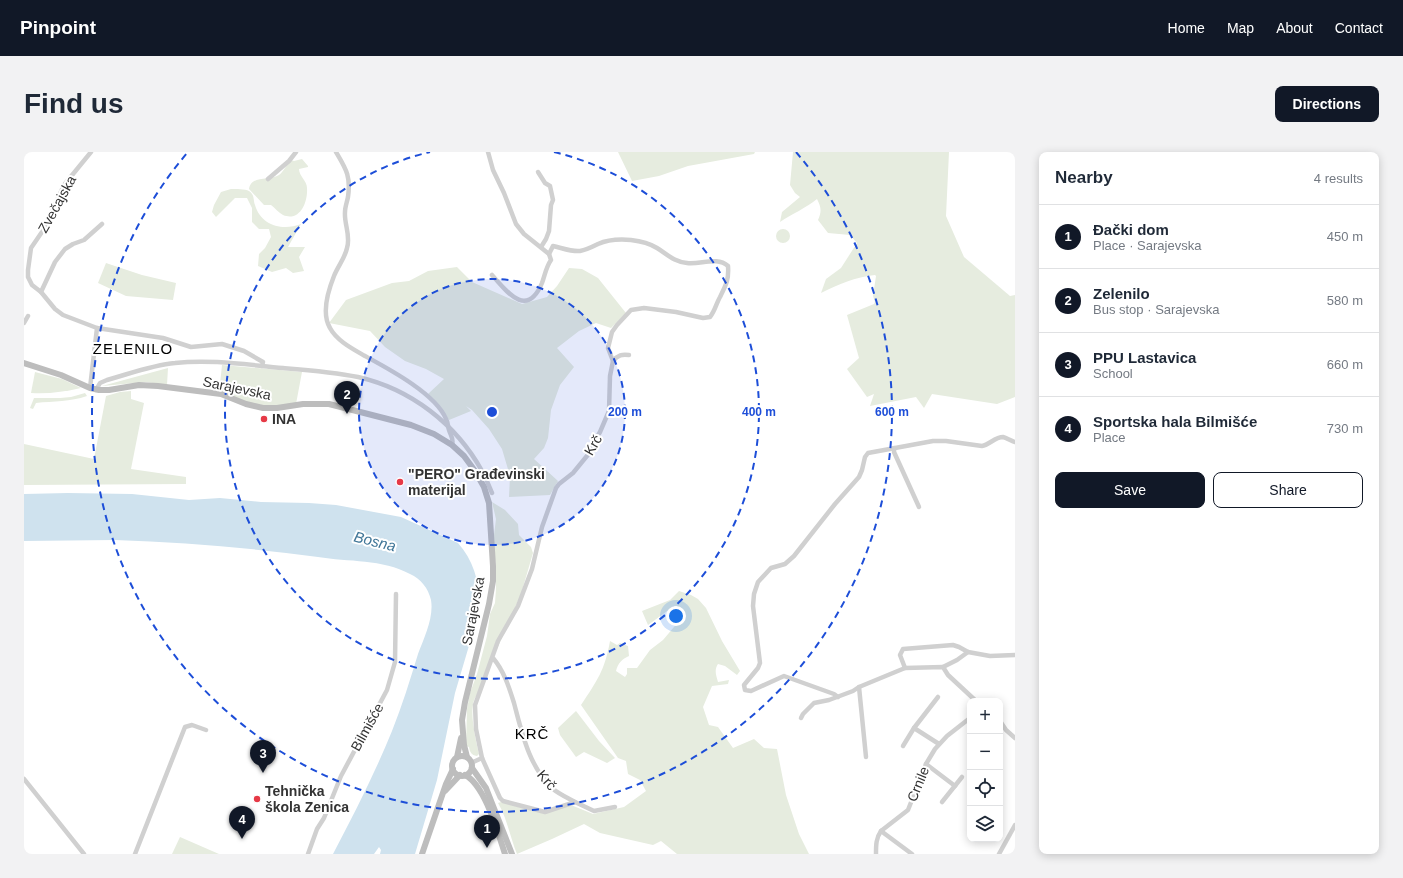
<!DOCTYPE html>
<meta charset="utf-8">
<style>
:root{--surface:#fff;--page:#f2f2f3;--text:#1f2937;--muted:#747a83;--line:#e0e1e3;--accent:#111827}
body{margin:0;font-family:Arial,sans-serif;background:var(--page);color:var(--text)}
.controls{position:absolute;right:12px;bottom:12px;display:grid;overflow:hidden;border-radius:8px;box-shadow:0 2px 10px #0003}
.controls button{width:36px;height:36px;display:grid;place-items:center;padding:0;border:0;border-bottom:1px solid var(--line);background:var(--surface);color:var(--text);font:20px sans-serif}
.you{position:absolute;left:652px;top:464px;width:14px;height:14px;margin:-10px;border:3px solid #fff;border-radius:50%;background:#1a73e8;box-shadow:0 0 0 6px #1a73e833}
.badge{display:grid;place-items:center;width:26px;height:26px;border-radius:50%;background:var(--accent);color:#fff;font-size:13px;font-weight:700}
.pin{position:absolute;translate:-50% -33px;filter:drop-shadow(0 1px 2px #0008)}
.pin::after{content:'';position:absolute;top:21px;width:14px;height:12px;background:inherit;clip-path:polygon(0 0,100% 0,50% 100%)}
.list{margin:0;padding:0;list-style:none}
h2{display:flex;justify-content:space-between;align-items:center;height:52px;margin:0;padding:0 16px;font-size:17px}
h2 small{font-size:13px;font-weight:400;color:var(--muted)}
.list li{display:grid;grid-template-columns:26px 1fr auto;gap:12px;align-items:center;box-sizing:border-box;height:64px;padding:0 16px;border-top:1px solid var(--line)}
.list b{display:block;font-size:15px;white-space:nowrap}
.list p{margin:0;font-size:13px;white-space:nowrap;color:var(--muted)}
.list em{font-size:13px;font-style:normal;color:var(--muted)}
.actions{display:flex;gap:8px;padding:12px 16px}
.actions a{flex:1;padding:9px 0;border:1px solid var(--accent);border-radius:8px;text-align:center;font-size:14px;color:var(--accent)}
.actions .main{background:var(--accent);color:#fff}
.icon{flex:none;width:22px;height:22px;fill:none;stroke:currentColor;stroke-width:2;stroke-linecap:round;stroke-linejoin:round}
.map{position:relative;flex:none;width:991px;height:702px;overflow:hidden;border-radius:8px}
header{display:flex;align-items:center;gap:24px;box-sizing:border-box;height:56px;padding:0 20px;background:var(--accent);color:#fff}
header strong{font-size:19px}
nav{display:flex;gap:22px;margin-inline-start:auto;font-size:14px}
.intro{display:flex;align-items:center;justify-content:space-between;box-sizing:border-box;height:96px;padding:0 24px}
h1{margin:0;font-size:28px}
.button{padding:10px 18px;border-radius:8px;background:var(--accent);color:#fff;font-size:14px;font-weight:700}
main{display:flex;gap:24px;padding:0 24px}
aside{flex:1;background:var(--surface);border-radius:8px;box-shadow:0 2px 10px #0003}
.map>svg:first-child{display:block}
.green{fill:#e6ecdf}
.water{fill:#cfe2ee}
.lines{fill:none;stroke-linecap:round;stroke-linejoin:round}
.street{stroke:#d0d0d0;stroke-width:4.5}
.secondary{stroke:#bdbdbd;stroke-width:6}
.ring{fill:none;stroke:#1d4ed8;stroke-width:2;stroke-dasharray:7 5}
.poi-dot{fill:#e63946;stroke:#fff;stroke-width:1.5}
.labels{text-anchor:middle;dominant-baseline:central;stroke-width:4;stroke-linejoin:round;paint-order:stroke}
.street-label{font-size:14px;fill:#333;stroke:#fff}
.poi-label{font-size:14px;font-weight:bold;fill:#333;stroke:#fff;text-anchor:start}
.neighbourhood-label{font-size:15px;letter-spacing:1px;fill:#000;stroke:#fff}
.water-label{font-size:15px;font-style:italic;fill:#3f7597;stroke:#fff}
.centre{fill:#1d4ed8;stroke:#fff;stroke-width:2}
.ring-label{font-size:12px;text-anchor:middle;font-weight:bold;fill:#1d4ed8;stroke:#fff;stroke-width:4;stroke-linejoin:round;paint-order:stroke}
</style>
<header>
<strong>Pinpoint</strong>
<nav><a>Home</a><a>Map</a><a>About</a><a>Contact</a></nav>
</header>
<div class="intro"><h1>Find us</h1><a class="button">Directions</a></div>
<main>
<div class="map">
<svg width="991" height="702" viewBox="0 0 991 702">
<rect width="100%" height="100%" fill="#fff"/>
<g class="green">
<path d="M594 0H731L730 2 664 14 635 24 608 29Z"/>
<path d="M769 0H925L922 64 940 105 986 144 991 143V245L973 252 908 242 900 256 892 245 846 254 850 242 843 245 823 217 835 206 823 163 850 152 851 150 849 144 852 124 851 123C831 125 815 132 797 141L802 127 817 116 833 91 826 83 804 81 794 68C798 59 797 55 793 47 782 56 768 62 756 70L758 60 776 45 771 41 766 33Z"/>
<path d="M278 7 284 14V15L275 17C275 24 283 29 283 36 284 50 276 70 259 63 255 61 251 56 247 53H240L225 37C227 23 246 29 255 23 259 20 263 12 267 8L270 9Z"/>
<path d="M207 37C212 37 221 37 225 39 231 43 229 48 231 53 237 74 259 79 277 72L264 95H281L275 105 280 119 269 121 262 116 248 120 234 114 235 102 241 96 247 85 245 77H235L228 70V56L223 46H211L192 65 188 60 190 53 197 40Z"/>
<circle cx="759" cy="84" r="7"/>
<path d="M82 111 118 123 152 131 149 148 102 144 74 131Z"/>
<path d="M433 115 448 130 498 152 523 145 533 134 545 116 558 117 574 126 602 161 587 176 572 171 555 179 533 196 550 215 536 233 527 258 524 286 520 296 510 307 534 329 526 343 485 345 486 324 478 297 465 277 448 258 442 254 447 259 425 268 404 242 420 227 402 217 381 209 361 195 346 179 305 171 322 148 368 131 385 129 404 119Z"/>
<path d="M198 213 278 220 272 252 243 254 227 251 195 242Z"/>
<path d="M144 216 143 233 122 230 78 234Z"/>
<path d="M11 220 38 227 57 236C40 240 24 242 7 241Z"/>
<path d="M107 239V247L120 251 107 317 162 325V332L0 333V292L70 307 82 244 96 240Z"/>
<path d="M61 241 63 244C46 250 30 249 12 251L9 257 6 256 10 246H36L47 245Z"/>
<path d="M468 350 481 358 494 372 495 383 507 395 509 401 497 442 453 543C443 554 452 588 455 602L453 604C447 603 446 600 445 595L442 594 443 557 446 541 453 522 463 484 466 462 471 451 472 437V414L469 391 472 367Z"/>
<path d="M655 439 667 443 674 447 682 456 698 489 716 519 713 523 701 514 694 512C690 518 692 523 694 530L705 528 704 532 688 534 679 555 685 573 694 575 709 596 730 587 740 596 753 597 762 643 775 682 785 702H653L637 689 629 693 576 681 560 672 528 687 493 702C486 685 483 666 474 651L477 650 522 661 547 653 569 662 600 655 622 639 616 628 604 622 602 609 594 606 557 553C573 529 581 518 586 489L593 493 596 491 604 494 605 504C598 507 594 511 592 519L601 525 603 522V516H613L626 498 639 488 661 462 656 461V456L650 454 624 473 618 459 646 448Z"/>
<path d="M552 559 575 589 591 606 583 611 560 600 552 605 536 583 534 576Z"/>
<path d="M156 685 195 702H148Z"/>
</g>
<path class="water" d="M44 341 108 342 165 348 196 346 237 350 285 351 312 353 377 365 434 391C451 410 457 435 455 460L431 541 413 628 391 702H356L357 698 355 695 350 702H309C330 662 351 621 368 579 378 554 386 528 394 502 400 486 410 466 407 448 404 436 397 427 386 422 359 407 324 410 294 405 227 396 159 390 91 388 61 388 30 389 0 389V342Z"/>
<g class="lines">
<g class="street">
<path d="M312 0C322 17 327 24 324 45 323 50 321 55 321 60 320 72 327 84 323 96 321 106 314 114 310 124 304 139 297 161 306 176 313 189 329 197 341 204 365 217 412 242 422 267 424 270 424 275 425 278 427 284 430 287 428 293"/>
<path d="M464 0 469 18 480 41 492 72 500 82 525 102 527 108C522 115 521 123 518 131 503 167 483 140 468 123"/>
<path d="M514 20 521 31 526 34 529 48 527 53 525 79 522 87 517 95"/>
<path d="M244 27 265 9 272 0"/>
<path d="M17 140 31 110 41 97 49 92 60 88 78 72"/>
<path d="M0 171 4 164"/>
<path d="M73 176 139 186 167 195 198 192 220 199 239 210 238 214"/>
<path d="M589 209C594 203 598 202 605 203"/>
<path d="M66 236 73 176 39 163 31 157 17 140 8 133 4 125V118L7 96 20 77 40 33 67 0"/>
<path d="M72 238 76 231 83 228C105 222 128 213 151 211 187 207 224 213 259 216 284 218 310 220 334 225 387 237 432 272 458 319 462 326 465 334 468 341"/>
<path d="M870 296V300L895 355"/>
<path d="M469 506C480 519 485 535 490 551 498 581 505 615 529 637 535 642 544 646 551 650L521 660 479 649 476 646 458 606 452 577 451 553 474 489 494 454 508 417 518 375 532 336 535 332 549 321 567 299 569 292 576 280 585 259 586 224 589 209 584 196 588 180 593 173 607 158 620 156 652 160 679 166 686 165C691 159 692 152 696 145 702 133 705 128 704 114 693 104 676 113 663 111 650 110 643 102 633 96 625 91 616 89 607 88 596 87 583 88 574 92 568 95 562 98 556 99 548 100 538 96 529 94L525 102"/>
<path d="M919 515 933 508 944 500 966 504 991 503"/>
<path d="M881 516 876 503 879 497 929 493 935 495 944 500"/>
<path d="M835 535 842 605"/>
<path d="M814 545 810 542 760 524 727 539 721 538 720 533 734 516 736 511 729 454 730 442 734 430 747 416 761 412 770 404 811 352 835 325 838 318 841 305 844 301 909 289H922L958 294C965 293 971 285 979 285 983 286 987 289 991 290"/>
<path d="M777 566 779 562 790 551 805 548 829 539 835 535 881 516 919 515 924 523 952 549"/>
<path d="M976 569 982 578 991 586"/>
<path d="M890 576 915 592"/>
<path d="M879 594 890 576 914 545"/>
<path d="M447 611 458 606"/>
<path d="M902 612 931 634"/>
<path d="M0 627 60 702"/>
<path d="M551 650 570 659 591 655"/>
<path d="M918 650 938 625"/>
<path d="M857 679 888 702"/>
<path d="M111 702 161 575 168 573 182 578"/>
<path d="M284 702 293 677 300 666 317 624 363 538 371 510 372 442"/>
<path d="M852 702C852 693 852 686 857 679L884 658 902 612 911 597 923 584 946 566"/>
<path d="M975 702 991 673"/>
</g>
<g class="secondary">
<path d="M0 211 37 223 66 236 75 238H85L115 233 134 234 197 242 222 252 239 256H253L279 252H305L387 273 410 282 428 293 440 304 451 319 460 335 465 351 469 414V429L465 452 441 550 438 568 440 593 443 605"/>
<circle cx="438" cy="614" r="10"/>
<path d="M433 605 437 586"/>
<path d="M448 616 462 636 488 702"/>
<path d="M441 623C461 633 474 681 481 702"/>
<path d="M421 639 436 623"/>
<path d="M398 702 422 632 429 617"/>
</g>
</g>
<circle cx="468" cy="260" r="133" fill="#1d4ed8" fill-opacity=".12"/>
<g class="ring">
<circle cx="468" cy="260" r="133"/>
<path d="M530 0A267 267 0 1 1 406 0"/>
<path d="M772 0A400 400 0 1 1 164 0"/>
</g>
<g class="poi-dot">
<circle cx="240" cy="267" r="4"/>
<circle cx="376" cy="330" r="4"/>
<circle cx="233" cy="647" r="4"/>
</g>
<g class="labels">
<g class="street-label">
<text transform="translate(33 52) rotate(-61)">Zvečajska</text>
<text transform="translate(213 236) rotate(12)">Sarajevska</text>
<text transform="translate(569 293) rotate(-60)">Krč</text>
<text transform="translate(449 459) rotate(-79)">Sarajevska</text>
<text transform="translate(343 575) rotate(-61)">Bilmišće</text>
<text transform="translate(523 628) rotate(49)">Krč</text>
<text transform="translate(894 632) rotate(-68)">Crnile</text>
</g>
<g class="poi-label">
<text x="248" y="267">INA</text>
<text x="384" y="322">"PERO" Građevinski<tspan x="384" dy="16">materijal</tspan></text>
<text x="241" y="639">Tehnička<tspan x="241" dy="16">škola Zenica</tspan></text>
</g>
<g class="neighbourhood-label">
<text x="109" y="196">ZELENILO</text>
<text x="508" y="581">KRČ</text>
</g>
<g class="water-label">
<text transform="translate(351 389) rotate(14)">Bosna</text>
</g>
</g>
<circle cx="468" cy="260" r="6" class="centre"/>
<g class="ring-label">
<text x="601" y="264">200 m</text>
<text x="735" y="264">400 m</text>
<text x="868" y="264">600 m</text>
</g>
</svg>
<div class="controls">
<button>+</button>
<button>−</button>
<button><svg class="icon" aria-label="locate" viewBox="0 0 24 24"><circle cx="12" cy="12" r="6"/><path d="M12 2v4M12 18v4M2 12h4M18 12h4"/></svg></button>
<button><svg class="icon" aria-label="layers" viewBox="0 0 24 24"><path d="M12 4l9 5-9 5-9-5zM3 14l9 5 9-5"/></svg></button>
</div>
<div class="you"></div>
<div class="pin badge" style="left:463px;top:696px">1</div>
<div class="pin badge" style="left:323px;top:262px">2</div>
<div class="pin badge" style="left:239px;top:621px">3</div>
<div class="pin badge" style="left:218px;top:687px">4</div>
</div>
<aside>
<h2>Nearby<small>4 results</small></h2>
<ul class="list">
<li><span class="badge">1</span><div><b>Đački dom</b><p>Place · Sarajevska</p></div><em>450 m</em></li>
<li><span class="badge">2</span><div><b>Zelenilo</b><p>Bus stop · Sarajevska</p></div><em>580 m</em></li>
<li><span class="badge">3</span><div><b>PPU Lastavica</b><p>School</p></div><em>660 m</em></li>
<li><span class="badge">4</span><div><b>Sportska hala Bilmišće</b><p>Place</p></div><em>730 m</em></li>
</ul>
<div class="actions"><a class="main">Save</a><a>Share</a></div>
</aside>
</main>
